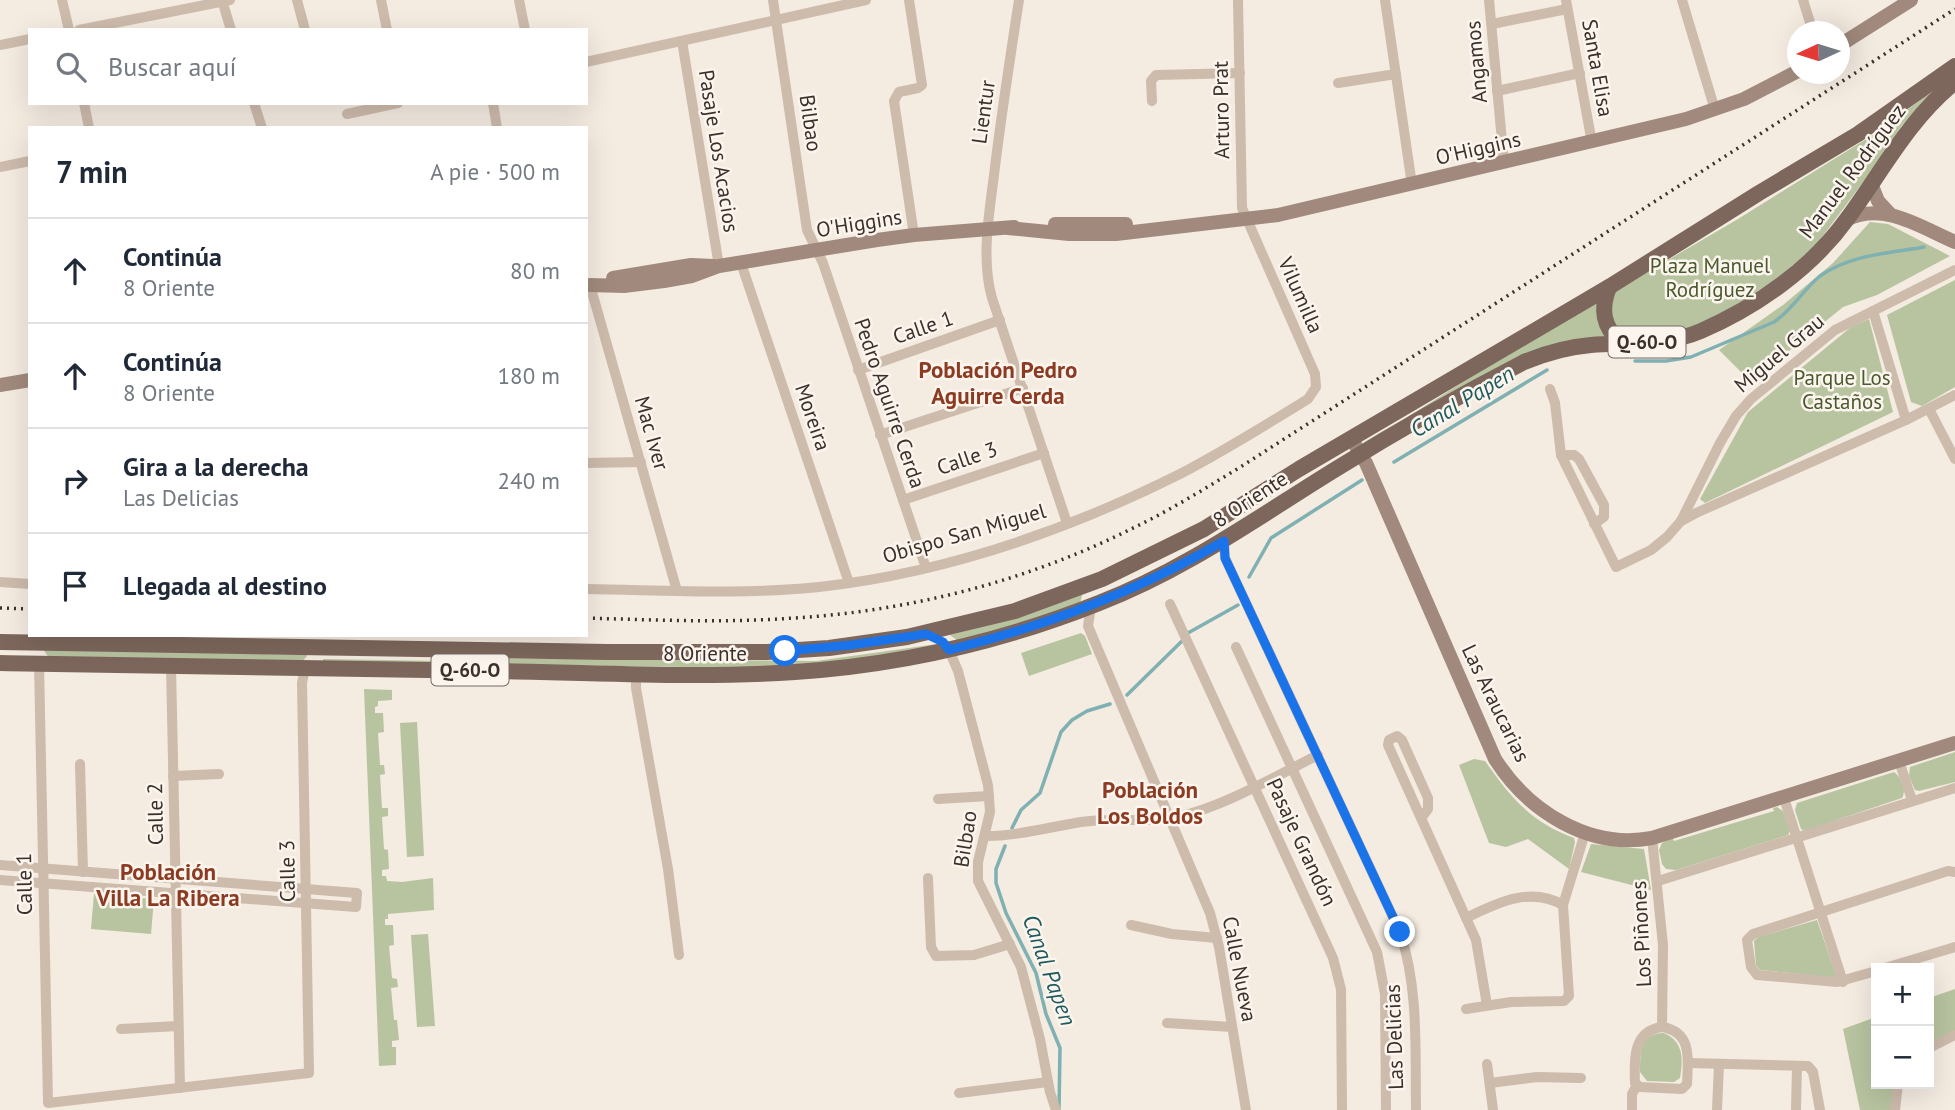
<!DOCTYPE html>
<html lang="es">
<meta charset="utf-8">
<style>
:root{--surface:#fff;--page:#f6f6f7;--text:#1f2937;--muted:#747a83;--line:#e0e1e3}
body{margin:0;font-family:"PT Sans",sans-serif;background:var(--page);color:var(--text)}
.controls{position:absolute;right:21px;bottom:21px;display:grid;overflow:hidden;border-radius:0px;box-shadow:0 7px 28px #0002}
.controls button{width:63px;height:63px;display:grid;place-items:center;padding:0;border:0;border-bottom:2px solid var(--line);background:var(--surface);color:var(--text);font:35px sans-serif}
.compass{position:absolute;left:1787px;top:21px;width:63px;height:63px;border-radius:50%;background:var(--surface);box-shadow:0 7px 28px #0002;rotate:266deg}
.stop{position:absolute;width:21px;height:21px;margin:-16px;border:5px solid #1a73e8;border-radius:50%;background:#fff}
.stop.end{background:#1a73e8;border-color:#fff;box-shadow:0 2px 7px #0008}
.list{margin:0;padding:0;list-style:none}
h2{display:flex;justify-content:space-between;align-items:center;height:91px;margin:0;padding:0 28px;font-size:30px}
h2 small{font-size:23px;font-weight:400;color:var(--muted)}
.list li{display:grid;grid-template-columns:46px 1fr auto;gap:21px;align-items:center;box-sizing:border-box;height:105px;padding:0 28px;border-top:2px solid var(--line)}
.list b{display:block;font-size:26px;white-space:nowrap}
.list p{margin:0;font-size:23px;white-space:nowrap;color:var(--muted)}
.list em{font-size:23px;font-style:normal;color:var(--muted)}
.icon{flex:none;width:38px;height:38px;fill:none;stroke:currentColor;stroke-width:2;stroke-linecap:round;stroke-linejoin:round}
.map{position:relative;flex:none;width:1955px;height:1110px;overflow:hidden}
.search{position:absolute;background:var(--surface);box-shadow:0 7px 28px #0002;left:28px;top:28px;width:560px;height:77px;display:flex;align-items:center;gap:18px;box-sizing:border-box;padding:0 24px;border-radius:0px;color:var(--muted);font-size:26px}
.panel{position:absolute;background:var(--surface);box-shadow:0 7px 28px #0002;left:28px;top:126px;width:560px;height:511px;border-radius:0px}
.map>svg:first-child{display:block}
.green{fill:#b8c4a0}
.lines{fill:none;stroke-linecap:round;stroke-linejoin:round}
.stream{stroke:#7fb0b2;stroke-width:3.5}
.street{stroke:#cdbbac;stroke-width:10}
.secondary{stroke:#a18a7d;stroke-width:14}
.primary{stroke:#7d675c;stroke-width:16}
.rail{stroke:#3b302b;stroke-width:3.5;stroke-dasharray:2 5;stroke-linecap:butt}
.route{stroke:#1a73e8;stroke-width:9}
.labels{text-anchor:middle;dominant-baseline:central;stroke-width:5;stroke-linejoin:round;paint-order:stroke}
.shield{fill:#fbf5ee;stroke:#756b66;stroke-width:2}
.shield-label{font-size:19px;font-weight:bold;fill:#3b302b}
.street-label{font-size:21px;fill:#3b302b;stroke:#fbf5ee}
.park-label{font-size:21px;fill:#4a5a2e;stroke:#fbf5ee}
.neighbourhood-label{font-size:23px;font-weight:bold;fill:#8c3b22;stroke:#fbf5ee}
.water-label{font-size:23px;font-style:italic;fill:#1f5a5e;stroke:#fbf5ee}
</style>
<div class="map">
<svg width="1955" height="1110" viewBox="0 0 1955 1110">
<rect width="100%" height="100%" fill="#f4ebe1"/>
<g class="green">
<path d="M1955 74 1902 125 1879 161 1816 245 1779 277 1733 307 1701 324 1674 333 1580 340 1382 433 1511 352 1738 219 1879 131Z"/>
<path d="M1870 222 1888 224 1950 256 1877 295 1843 307 1751 382 1719 350 1783 305 1833 263Z"/>
<path d="M1955 280V387L1922 406 1911 402 1887 315Z"/>
<path d="M1869 319 1893 412 1705 503 1700 499 1748 412 1851 327Z"/>
<path d="M1080 594 1082 595 1080 604 1043 618 958 641 950 635 1004 621Z"/>
<path d="M1081 633 1085 636 1092 654 1029 676 1021 653Z"/>
<path d="M937 644 859 660 756 668 323 662V659L440 661 485 658 816 661Z"/>
<path d="M43 649 307 655V656L302 662 49 658Z"/>
<path d="M364 689 392 690V700L378 701V706L375 707V713H383L384 732 378 733 380 765H384L385 774 380 775 382 808H388V816L382 817 384 849 388 850 389 869 382 870V876H386L387 881 402 882 433 878 434 910 388 914V919H385V925H393L394 945 389 946 392 978 397 979 398 987 391 988 394 1020H397L399 1040 392 1041V1047H396V1065L379 1066Z"/>
<path d="M417 722 424 856 407 857 400 723Z"/>
<path d="M1955 752V782L1919 791 1915 790 1909 776 1910 767Z"/>
<path d="M1474 759 1485 761C1511 798 1531 822 1574 838L1575 842 1569 869 1528 839 1506 847 1489 843 1459 765Z"/>
<path d="M1894 772C1901 777 1907 790 1902 798L1804 831 1801 829 1795 810 1797 803Z"/>
<path d="M1777 807 1783 811 1790 831 1788 835 1676 870 1666 869 1662 864 1659 850 1662 843 1672 837 1674 841 1774 811 1773 808Z"/>
<path d="M1591 844 1644 849 1651 890 1581 872Z"/>
<path d="M94 894 154 899 151 934 91 929Z"/>
<path d="M1817 920 1837 978 1760 970 1756 965 1754 941 1758 937Z"/>
<path d="M428 934 435 1026 417 1027 411 935Z"/>
<path d="M1955 989V1032L1929 1044V998Z"/>
<path d="M1876 1017V1084H1894L1891 1110H1860L1843 1029Z"/>
<path d="M1664 1033C1684 1042 1683 1059 1680 1078L1674 1082 1647 1081 1640 1072C1640 1053 1640 1033 1664 1033Z"/>
</g>
<g class="lines">
<g class="stream">
<path d="M1635 361H1666L1691 357 1774 322C1792 310 1803 290 1820 276 1849 255 1890 253 1924 247"/>
<path d="M1394 462 1547 370"/>
<path d="M1249 577 1271 538 1362 480"/>
<path d="M1188 633 1238 605"/>
<path d="M1127 695 1182 641"/>
<path d="M1012 828 1021 810 1040 793 1061 732 1072 720 1087 711 1110 704"/>
<path d="M1005 846 996 869V883L1006 913 1036 973 1046 1014 1060 1048 1059 1109"/>
</g>
<g class="street">
<path d="M62 0 69 30"/>
<path d="M222 0 231 30"/>
<path d="M297 0 305 30"/>
<path d="M381 0 387 30"/>
<path d="M519 0 525 30"/>
<path d="M773 0 807 230 823 263 926 568"/>
<path d="M909 0 922 85 918 88 899 92 894 101 914 235"/>
<path d="M1019 0C1010 58 1001 117 994 175 989 215 981 259 992 298L1067 523"/>
<path d="M1385 0 1412 185"/>
<path d="M1489 0 1504 163"/>
<path d="M1566 0 1592 143"/>
<path d="M1682 0 1715 110"/>
<path d="M1803 0 1813 32"/>
<path d="M1492 24 1567 9"/>
<path d="M79 30 230 0"/>
<path d="M682 41 719 266"/>
<path d="M0 45 30 39"/>
<path d="M586 62 866 0"/>
<path d="M1338 83 1396 74"/>
<path d="M1497 91 1580 73"/>
<path d="M1152 101 1151 81 1156 75 1240 73"/>
<path d="M84 103 89 128"/>
<path d="M254 103 262 128"/>
<path d="M493 103 497 128"/>
<path d="M347 114 398 103"/>
<path d="M0 167 30 161"/>
<path d="M741 263 849 583"/>
<path d="M590 285 677 591"/>
<path d="M1873 311 1906 420"/>
<path d="M858 370 1000 320"/>
<path d="M1550 389 1555 403 1561 455 1616 567 1651 550 1667 537 1681 521 1696 513 1906 420 1955 395"/>
<path d="M1929 409 1955 459"/>
<path d="M880 435 1023 388"/>
<path d="M1561 455H1574L1579 459 1604 505V517L1594 524"/>
<path d="M586 463 641 462"/>
<path d="M903 500 1044 453"/>
<path d="M1681 521 1720 443 1736 416 1751 399 1835 330 1955 270"/>
<path d="M1224 541 1225 558 1400 932C1419 989 1415 1050 1416 1110"/>
<path d="M0 582 30 584"/>
<path d="M586 589C663 590 742 595 819 587 944 573 1068 530 1180 474 1224 451 1266 425 1308 399L1316 387 1315 374 1242 208 1238 0"/>
<path d="M1170 604 1333 958 1341 989 1342 1110"/>
<path d="M1091 606 1088 626 1210 913 1219 947 1246 1110"/>
<path d="M1236 647 1377 952 1385 994 1386 1110"/>
<path d="M949 650 958 671 988 785 990 812 978 862V881L1021 967 1040 1039 1050 1092 1056 1110"/>
<path d="M39 664 48 1103 309 1073 302 683 305 668"/>
<path d="M171 666 180 1088"/>
<path d="M636 673V688L668 869 679 955"/>
<path d="M1899 761 1912 800"/>
<path d="M80 764 83 872"/>
<path d="M173 776 219 774"/>
<path d="M1784 798 1843 982"/>
<path d="M938 799 989 796"/>
<path d="M1422 817 1428 809V798L1402 740 1397 736 1389 740 1388 745 1476 940 1487 1005"/>
<path d="M986 836C1018 836 1049 827 1081 822 1111 817 1141 823 1171 818 1216 811 1276 776 1318 755"/>
<path d="M1652 838 1663 945 1662 1027"/>
<path d="M0 865 357 893 356 907 0 880"/>
<path d="M928 878 931 947 936 956 974 955 1010 944"/>
<path d="M1658 881 1955 788"/>
<path d="M1466 918C1497 903 1530 886 1563 905"/>
<path d="M1131 925 1172 934 1217 938"/>
<path d="M1885 968 1955 947"/>
<path d="M1876 971 1837 982 1757 975 1751 967 1747 940 1753 934 1948 871 1955 872"/>
<path d="M1466 1009 1511 1002 1564 1001 1569 996 1563 905 1585 833"/>
<path d="M1167 1023 1232 1027"/>
<path d="M1662 1027C1693 1032 1688 1060 1687 1084L1682 1089 1640 1087 1635 1083C1634 1059 1633 1031 1662 1027Z"/>
<path d="M121 1029 178 1026"/>
<path d="M1929 1048 1955 1035"/>
<path d="M1688 1063 1808 1066 1813 1072 1820 1110"/>
<path d="M1487 1064 1493 1110"/>
<path d="M1490 1083 1537 1077 1581 1078"/>
<path d="M959 1093 1048 1082"/>
<path d="M1632 1110V1094L1637 1085"/>
<path d="M1717 1110 1719 1064"/>
<path d="M1796 1110 1797 1066"/>
<path d="M1895 1110 1898 1084"/>
</g>
<g class="secondary">
<path d="M1840 45 1911 0"/>
<path d="M1871 183 1878 201 1890 214"/>
<path d="M1846 220C1884 201 1920 227 1955 242"/>
<path d="M1055 224H1126"/>
<path d="M1008 228 1069 234H1116L1278 215 1686 119 1744 99 1798 71"/>
<path d="M613 278 691 265 714 266"/>
<path d="M590 285 624 286 664 281 692 276 719 266 877 240 914 235 1014 227"/>
<path d="M0 385 30 380"/>
<path d="M1351 438 1366 463 1495 759C1528 811 1589 850 1652 838L1955 743"/>
</g>
<g class="primary">
<path d="M1609 287C1600 310 1603 326 1621 344"/>
<path d="M0 642 607 652H767L829 648 907 637 1015 611 1102 579 1204 529 1299 469 1609 287 1759 193 1858 134 1955 66"/>
<path d="M0 663C163 666 326 668 490 671 591 672 693 679 795 672 899 665 1001 642 1099 603 1185 570 1258 517 1336 469 1397 431 1460 395 1524 362 1546 353 1567 347 1591 345 1627 342 1666 346 1701 331 1756 307 1811 269 1847 219 1882 172 1908 120 1955 82"/>
</g>
<g class="rail">
<path d="M0 608 30 609"/>
<path d="M586 618C655 620 725 623 794 618 910 611 1027 581 1131 529 1169 511 1206 488 1242 466L1955 9"/>
</g>
</g>
<g class="lines">
<path class="route" d="M785 651 851 645 926 634 943 642 949 650C1046 626 1138 591 1224 541L1225 558 1400 932"/>
</g>
<g class="labels">
<g class="shield">
<rect x="1608.5" y="326.5" width="77" height="31" rx="5"/>
<rect x="431.5" y="654.5" width="77" height="31" rx="5"/>
</g>
<g class="shield-label">
<text x="1647" y="342">Q-60-O</text>
<text x="470" y="670">Q-60-O</text>
</g>
<g class="street-label">
<text transform="translate(1476 62) rotate(-95)">Angamos</text>
<text transform="translate(1598 68) rotate(80)">Santa Elisa</text>
<text transform="translate(1221 110) rotate(-91)">Arturo Prat</text>
<text transform="translate(983 112) rotate(-82)">Lientur</text>
<text transform="translate(811 123) rotate(82)">Bilbao</text>
<text transform="translate(1478 148) rotate(-13)">O'Higgins</text>
<text transform="translate(719 151) rotate(81)">Pasaje Los Acacios</text>
<text transform="translate(1852 171) rotate(-53)">Manuel Rodríguez</text>
<text transform="translate(859 223) rotate(-9)">O'Higgins</text>
<text transform="translate(1301 295) rotate(66)">Vilumilla</text>
<text transform="translate(923 327) rotate(-19)">Calle 1</text>
<text transform="translate(1779 353) rotate(-40)">Miguel Grau</text>
<text transform="translate(890 403) rotate(71)">Pedro Aguirre Cerda</text>
<text transform="translate(813 417) rotate(71)">Moreira</text>
<text transform="translate(652 433) rotate(74)">Mac Iver</text>
<text transform="translate(967 458) rotate(-19)">Calle 3</text>
<text transform="translate(1250 499) rotate(-33)">8 Oriente</text>
<text transform="translate(964 533) rotate(-16)">Obispo San Miguel</text>
<text x="705" y="653">8 Oriente</text>
<text transform="translate(1496 703) rotate(64)">Las Araucarias</text>
<text transform="translate(155 814) rotate(-91)">Calle 2</text>
<text transform="translate(965 839) rotate(-81)">Bilbao</text>
<text transform="translate(1302 842) rotate(65)">Pasaje Grandón</text>
<text transform="translate(287 871) rotate(-91)">Calle 3</text>
<text transform="translate(24 884) rotate(-91)">Calle 1</text>
<text transform="translate(1641 934) rotate(-93)">Los Piñones</text>
<text transform="translate(1240 969) rotate(79)">Calle Nueva</text>
<text transform="translate(1394 1037) rotate(-92)">Las Delicias</text>
</g>
<g class="park-label">
<text x="1710" y="265">Plaza Manuel<tspan x="1710" dy="24">Rodríguez</tspan></text>
<text x="1842" y="377">Parque Los<tspan x="1842" dy="24">Castaños</tspan></text>
</g>
<g class="neighbourhood-label">
<text x="998" y="369">Población Pedro<tspan x="998" dy="26">Aguirre Cerda</tspan></text>
<text x="1150" y="789">Población<tspan x="1150" dy="26">Los Boldos</tspan></text>
<text x="168" y="871">Población<tspan x="168" dy="26">Villa La Ribera</tspan></text>
</g>
<g class="water-label">
<text transform="translate(1462 401) rotate(-31)">Canal Papen</text>
<text transform="translate(1050 970) rotate(70)">Canal Papen</text>
</g>
</g>
</svg>
<div class="controls">
<button>+</button>
<button>−</button>
</div>
<svg class="compass" viewBox="-18 -18 36 36"><path d="M0-13l5 13h-10z" fill="#e53935"/><path d="M0 13l5-13h-10z" fill="#747a83"/></svg>
<div class="stop" style="left:785px;top:651px"></div>
<div class="stop end" style="left:1400px;top:932px"></div>
<div class="search"><svg class="icon" aria-label="search" viewBox="0 0 24 24"><circle cx="10" cy="10" r="6"/><path d="M15 15l6 6"/></svg>Buscar aquí</div>
<section class="panel">
<h2>7 min<small>A pie · 500 m</small></h2>
<ul class="list">
<li><svg class="icon" aria-label="ahead" viewBox="0 0 24 24"><path d="M12 20V5M6 11l6-6 6 6"/></svg><div><b>Continúa</b><p>8 Oriente</p></div><em>80 m</em></li>
<li><svg class="icon" aria-label="ahead" viewBox="0 0 24 24"><path d="M12 20V5M6 11l6-6 6 6"/></svg><div><b>Continúa</b><p>8 Oriente</p></div><em>180 m</em></li>
<li><svg class="icon" aria-label="right" viewBox="0 0 24 24"><path d="M7 20v-9h11M14 6l5 5-5 5"/></svg><div><b>Gira a la derecha</b><p>Las Delicias</p></div><em>240 m</em></li>
<li><svg class="icon" aria-label="arrive" viewBox="0 0 24 24"><path d="M6 21V4h12l-3 4 3 4H6"/></svg><div><b>Llegada al destino</b></div></li>
</ul>
</section>
</div>
